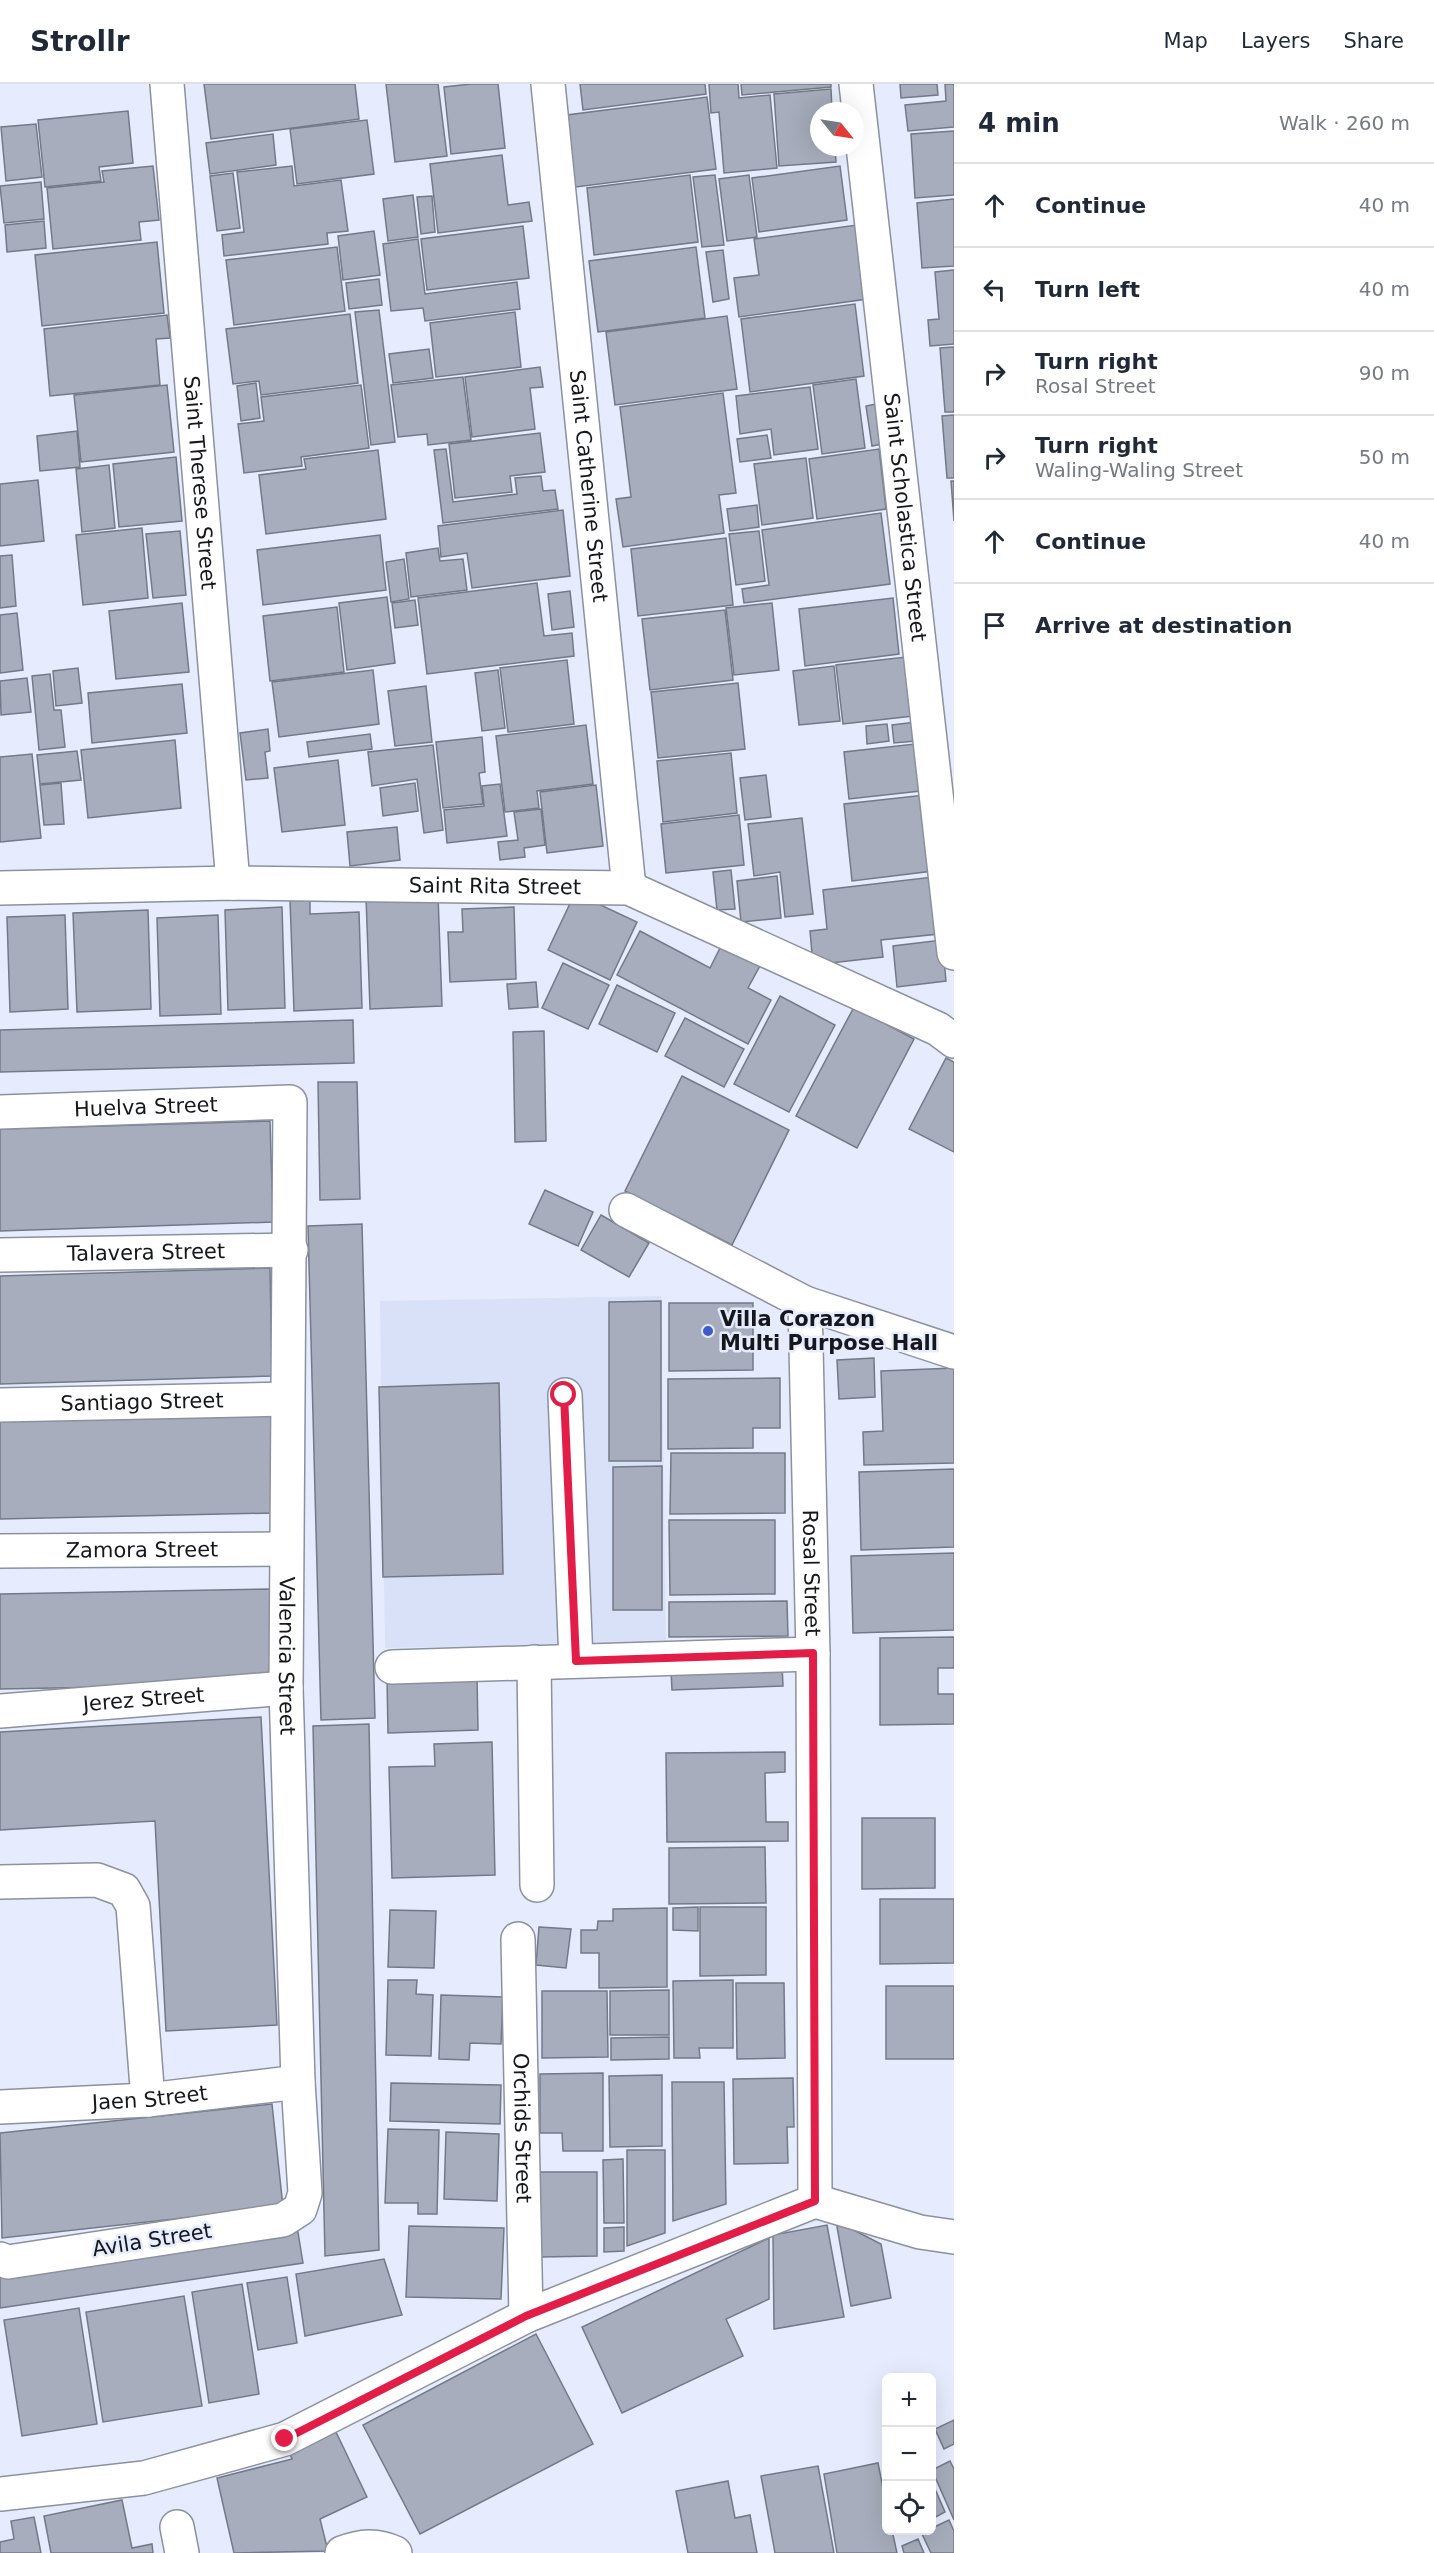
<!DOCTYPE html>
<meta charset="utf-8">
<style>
:root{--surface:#fff;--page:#f6f6f7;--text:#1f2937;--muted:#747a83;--line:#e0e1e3}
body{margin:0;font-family:"DejaVu Sans",sans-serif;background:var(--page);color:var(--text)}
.controls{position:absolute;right:18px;bottom:18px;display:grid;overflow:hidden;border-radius:9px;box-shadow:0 6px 24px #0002}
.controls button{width:54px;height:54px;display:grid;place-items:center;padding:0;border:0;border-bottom:2px solid var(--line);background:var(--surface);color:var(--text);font:30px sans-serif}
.compass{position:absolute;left:810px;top:18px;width:54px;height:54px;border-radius:50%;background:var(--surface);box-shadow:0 6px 24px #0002;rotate:120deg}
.stop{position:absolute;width:18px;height:18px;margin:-14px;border:4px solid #e11d48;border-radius:50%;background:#fff}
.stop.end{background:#e11d48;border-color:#fff;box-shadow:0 2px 6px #0008}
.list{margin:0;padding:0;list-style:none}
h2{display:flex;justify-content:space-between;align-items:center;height:78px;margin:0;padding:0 24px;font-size:26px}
h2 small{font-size:20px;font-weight:400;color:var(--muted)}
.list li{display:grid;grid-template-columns:39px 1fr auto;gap:18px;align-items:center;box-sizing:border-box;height:84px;padding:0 24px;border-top:2px solid var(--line)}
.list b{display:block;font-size:22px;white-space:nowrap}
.list p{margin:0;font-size:20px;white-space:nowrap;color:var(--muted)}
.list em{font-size:20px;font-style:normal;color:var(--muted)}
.icon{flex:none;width:33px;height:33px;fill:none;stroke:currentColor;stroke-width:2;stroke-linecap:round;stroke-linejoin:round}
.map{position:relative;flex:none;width:954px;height:2469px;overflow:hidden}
header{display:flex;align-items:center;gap:36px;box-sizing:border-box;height:84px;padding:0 30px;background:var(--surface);border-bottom:2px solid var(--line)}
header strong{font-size:28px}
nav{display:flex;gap:33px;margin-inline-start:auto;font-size:21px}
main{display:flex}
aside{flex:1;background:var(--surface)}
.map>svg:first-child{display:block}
.built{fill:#d8e1f8}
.building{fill:#a7adbc;stroke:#747987;stroke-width:1.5}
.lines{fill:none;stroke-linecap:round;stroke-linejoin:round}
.minor-casing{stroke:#8c91a0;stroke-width:36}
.minor{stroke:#fff;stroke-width:33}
.route{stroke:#e11d48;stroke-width:8}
.poi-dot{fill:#3f5acc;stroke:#e6ecfd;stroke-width:2}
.labels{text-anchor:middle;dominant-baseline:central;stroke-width:5;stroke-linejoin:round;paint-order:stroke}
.street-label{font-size:21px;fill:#15171d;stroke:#e6ecfd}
.poi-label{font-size:21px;font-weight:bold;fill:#15171d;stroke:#e6ecfd;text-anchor:start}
</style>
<header>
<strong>Strollr</strong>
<nav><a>Map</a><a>Layers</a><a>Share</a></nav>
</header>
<main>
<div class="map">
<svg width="954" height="2469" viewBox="0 0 954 2469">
<rect width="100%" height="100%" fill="#e6ecfd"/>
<path class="built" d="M661 1212 666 1558 385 1564 380 1217Z"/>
<g class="building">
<path d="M204 0H355L359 35 211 55Z"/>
<path d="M386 0H438L447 72 395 78Z"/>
<path d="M471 0H498L505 64 451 70 444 3Z"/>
<path d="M580 0H705L706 10 583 26Z"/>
<path d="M709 0H738L739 14 770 11 777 84 724 89 719 28 711 29Z"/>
<path d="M741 0H831V3L742 11Z"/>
<path d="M900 0H937L938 11 901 14Z"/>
<path d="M945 0H954V43L908 47 905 21 946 17Z"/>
<path d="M831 5 832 27H819V63H835L836 78 779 82 774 10Z"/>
<path d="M707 13 716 85 568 104 559 32Z"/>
<path d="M128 27 133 79 99 83 101 97 45 103 38 36Z"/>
<path d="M367 36 374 90 297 100 290 45Z"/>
<path d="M36 40 42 93 6 97 1 43Z"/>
<path d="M954 47V111L915 114 911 50Z"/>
<path d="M273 50 276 81 210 90 206 59Z"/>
<path d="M502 71 508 121 529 118 532 137 438 149 430 80Z"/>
<path d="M153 82 159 136 139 138 141 156 53 165 47 104 104 98 102 87Z"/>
<path d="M292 82 294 102 341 96 348 147 327 149 328 160 224 172 222 151 244 148 237 88Z"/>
<path d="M840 82 847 136 759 148 752 94Z"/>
<path d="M233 89 240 144 217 147 210 92Z"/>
<path d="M690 91 698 158 594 171 587 104Z"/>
<path d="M715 91 724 161 702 163 693 93Z"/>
<path d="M749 91 757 153 727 157 719 95Z"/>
<path d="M41 98 44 135 4 139 0 102Z"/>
<path d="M413 111 418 153 388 157 383 115Z"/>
<path d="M432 112 435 148 421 150 417 113Z"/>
<path d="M954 115V182L922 184 917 119Z"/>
<path d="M44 137 46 164 7 168 5 141Z"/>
<path d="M857 141 867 215 739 233 734 194 759 191 754 155Z"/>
<path d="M523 142 529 194 427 206 421 155Z"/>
<path d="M374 147 380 191 343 196 338 152Z"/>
<path d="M418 155 425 210 517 198 520 225 425 237 423 224 391 227 383 160Z"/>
<path d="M157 158 164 229 42 242 35 171Z"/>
<path d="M337 163 345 227 234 241 226 176Z"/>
<path d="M696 163 705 234 598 248 589 177Z"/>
<path d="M723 166 729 215 713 218 706 168Z"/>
<path d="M954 186V260L930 262 928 236 939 235 935 188Z"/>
<path d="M379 195 382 221 349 225 346 199Z"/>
<path d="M855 220 864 292 750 308 741 235Z"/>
<path d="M379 226 395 358 371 361 355 228Z"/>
<path d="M515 228 521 283 436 293 430 239Z"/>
<path d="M350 230 358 299 261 311 259 297 233 300 226 245Z"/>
<path d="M167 231 170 254 156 255 160 301 50 312 44 245Z"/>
<path d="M727 232 737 305 615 321 606 248Z"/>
<path d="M954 263V328H945L940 264Z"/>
<path d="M429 265 433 294 393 299 389 270Z"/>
<path d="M540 283 543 303 530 304 535 345 472 353 465 293Z"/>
<path d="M463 293 471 356 428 361 427 350 398 353 391 301Z"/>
<path d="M856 295 865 364 822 370 813 301Z"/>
<path d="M256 299 260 334 241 337 237 302Z"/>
<path d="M167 301 174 368 81 378 74 311Z"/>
<path d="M361 301 369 364 301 373 302 382 244 389 238 340 264 337 261 313Z"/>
<path d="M810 303 818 365 774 371 771 345 740 350 736 312Z"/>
<path d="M723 309 736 409 719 411 724 449 623 463 616 415 631 413 620 323Z"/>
<path d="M881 319 888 359 872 362 866 322Z"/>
<path d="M954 331V394H947L942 332Z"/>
<path d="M77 347 80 383 40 387 37 352Z"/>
<path d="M540 349 545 388 510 392 512 408 455 414 449 360Z"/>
<path d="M767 351 771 374 740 378 737 355Z"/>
<path d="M446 365 453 418 517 410 515 394 541 392 543 407 555 406 558 425 443 439 434 366Z"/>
<path d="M879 365 886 425 817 435 809 375Z"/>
<path d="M378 366 386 435 266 450 259 391 306 385 304 375Z"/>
<path d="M176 373 182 437 119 443 113 380Z"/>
<path d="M806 374 813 434 762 441 754 380Z"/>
<path d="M109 381 115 444 82 448 76 385Z"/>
<path d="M38 396 44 457 0 462V400Z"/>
<path d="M951 397H954V437Z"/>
<path d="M757 421 759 443 730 447 727 425Z"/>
<path d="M563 426 570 492 472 504 467 469 441 473 438 442Z"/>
<path d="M881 429 890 500 744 519 742 505 769 501 762 446Z"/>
<path d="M142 444 148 514 83 521 76 451Z"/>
<path d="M180 447 186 511 153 514 146 450Z"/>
<path d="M759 447 765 497 736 501 729 450Z"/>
<path d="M380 451 386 506 263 521 257 466Z"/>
<path d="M726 454 733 521 638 532 631 465Z"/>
<path d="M438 464 440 477 463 475 467 506 411 513 406 469Z"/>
<path d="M12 471 16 522 0 524V472Z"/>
<path d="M404 475 409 515 391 518 386 478Z"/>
<path d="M537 499 544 552 572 549 574 572 427 590 418 514Z"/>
<path d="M570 507 574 543 552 546 548 510Z"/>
<path d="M387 513 395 579 347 586 339 519Z"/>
<path d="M893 514 899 570 805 582 799 525Z"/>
<path d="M415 516 418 541 395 544 392 519Z"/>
<path d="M182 519 189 588 116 595 109 527Z"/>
<path d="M772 519 779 586 734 591 726 524Z"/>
<path d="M337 523 344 588 270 597 263 532Z"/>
<path d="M725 526 733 596 650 606 642 535Z"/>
<path d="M17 529 23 586 0 589V531Z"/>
<path d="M906 573 913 632 843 640 836 581Z"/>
<path d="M567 576 574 640 508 648 500 584Z"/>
<path d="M834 582 840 637 799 641 793 587Z"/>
<path d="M78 584 82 619 56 622 53 587Z"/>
<path d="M373 586 379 640 279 653 272 598Z"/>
<path d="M498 586 505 644 482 647 475 589Z"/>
<path d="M50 590 54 626H61L65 663 39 666 32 592Z"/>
<path d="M27 594 31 628 1 631 0 597Z"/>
<path d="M738 599 745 665 658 674 651 608Z"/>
<path d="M182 600 187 649 92 659 88 609Z"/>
<path d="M426 602 432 658 395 662 388 607Z"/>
<path d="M924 637 926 656 894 659 892 641Z"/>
<path d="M887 640 889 657 867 660 866 642Z"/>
<path d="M586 641 593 700 537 707 539 724 505 728 496 652Z"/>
<path d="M268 645 270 667 265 668 268 694 246 696 240 649Z"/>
<path d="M370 650 372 665 309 673 307 658Z"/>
<path d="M482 653 485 688 479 689 483 720 443 724 436 658Z"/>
<path d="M175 656 181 724 88 734 81 666Z"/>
<path d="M915 660 920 707 849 715 844 668Z"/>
<path d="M433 661 443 746 424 749 417 695 372 702 368 668Z"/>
<path d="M77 667 81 696 40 700 37 671Z"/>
<path d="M731 669 737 729 663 738 657 677Z"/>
<path d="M32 670 41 754 0 758V673Z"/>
<path d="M338 676 345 741 282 748 274 684Z"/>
<path d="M766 691 771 733 745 736 740 694Z"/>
<path d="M61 699 64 740 44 741 40 701Z"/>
<path d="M415 699 418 727 383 732 380 704Z"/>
<path d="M500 700 507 752 447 759 444 726 484 722 482 702Z"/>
<path d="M596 701 603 762 547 769 540 708Z"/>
<path d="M925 711 933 787 852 797 844 720Z"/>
<path d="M541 725 545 761 524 764 525 773 500 776 498 758 518 756 514 728Z"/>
<path d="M739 731 744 781 666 789 661 740Z"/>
<path d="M802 734 813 830 785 833 780 788 754 792 748 740Z"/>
<path d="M397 743 400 776 350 782 347 748Z"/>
<path d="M731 786 735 825 717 826 713 788Z"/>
<path d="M777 792 781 834 741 838 737 797Z"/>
<path d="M933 793 939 850 881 856 883 873 813 881 810 847 827 845 823 806Z"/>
<path d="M575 809 637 838 610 896 548 866Z"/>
<path d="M438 811 442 922 370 925 366 813Z"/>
<path d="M310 815V830L359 828 362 924 294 927 290 816Z"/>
<path d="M282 823 285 924 228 926 225 826Z"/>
<path d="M514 823 516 895 450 898 448 848H463L462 825Z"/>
<path d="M148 826 151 925 77 928 73 829Z"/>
<path d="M65 831 68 925 10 928 7 833Z"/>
<path d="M218 831 221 930 160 932 157 834Z"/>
<path d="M640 847 710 884 722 860 761 880 748 904 771 916 748 960 617 891Z"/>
<path d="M942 856 946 897 897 903 893 862Z"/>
<path d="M563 879 609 901 588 945 542 924Z"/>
<path d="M536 898 538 923 509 925 507 900Z"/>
<path d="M617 901 675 929 657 968 599 940Z"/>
<path d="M780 912 835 941 789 1028 734 1000Z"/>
<path d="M854 923 914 955 857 1064 796 1032Z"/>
<path d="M685 934 744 965 724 1003 665 972Z"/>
<path d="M353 936 354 979 0 988V946Z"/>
<path d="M544 947 546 1057 515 1058 513 948Z"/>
<path d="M946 974 954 978V1068L909 1045Z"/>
<path d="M682 992 789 1046 732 1161 625 1107Z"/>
<path d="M318 998H357L360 1115 320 1116Z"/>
<path d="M270 1037 273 1138 0 1147V1045Z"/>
<path d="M545 1106 593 1128 578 1162 529 1140Z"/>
<path d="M601 1131 649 1159 629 1193 581 1166Z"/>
<path d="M362 1140 375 1634 321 1636 308 1142Z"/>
<path d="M270 1184 272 1292 0 1300V1192Z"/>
<path d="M661 1217V1377H609V1218Z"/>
<path d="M669 1219H753V1286L669 1287Z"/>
<path d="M874 1274 875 1313 839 1315 837 1276Z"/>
<path d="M954 1284V1379L864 1381 863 1348 883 1347 881 1287Z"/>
<path d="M780 1294V1344H753V1364L668 1365V1295Z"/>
<path d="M499 1299 503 1490 383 1493 379 1303Z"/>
<path d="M272 1327 273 1429 0 1435V1333Z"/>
<path d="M671 1369H785V1429L670 1430Z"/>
<path d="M662 1382V1526H613V1383Z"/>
<path d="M954 1385V1463L861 1466 859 1388Z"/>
<path d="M669 1436H775V1510L670 1511Z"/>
<path d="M954 1469V1546L853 1549 851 1472Z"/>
<path d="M274 1505 275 1600 0 1605V1510Z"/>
<path d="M787 1517 788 1552 669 1553V1518Z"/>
<path d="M954 1553V1584H938V1610H954V1640L880 1641V1554Z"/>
<path d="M782 1581 783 1602 672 1606 671 1586Z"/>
<path d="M477 1591 478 1646 388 1649 387 1594Z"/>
<path d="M261 1633 277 1941 166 1947 155 1737 0 1746V1648Z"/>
<path d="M369 1640 379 2166 325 2172 313 1642Z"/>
<path d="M492 1658 495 1791 392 1794 389 1683 435 1682 434 1660Z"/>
<path d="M785 1668V1688L765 1689 766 1738H788V1757L667 1758 666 1669Z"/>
<path d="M862 1734H935V1804L862 1805Z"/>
<path d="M765 1763 766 1819 669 1820V1764Z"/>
<path d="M880 1815H954V1879L880 1880Z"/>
<path d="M698 1823V1847L673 1846V1824Z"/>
<path d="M700 1823H766V1891L700 1892Z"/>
<path d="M667 1824V1903L599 1904V1869H581V1846H597L598 1837H613V1825Z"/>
<path d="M390 1826 436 1827 434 1884 388 1883Z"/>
<path d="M539 1843 571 1845 566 1884 536 1881Z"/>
<path d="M388 1896H417L416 1910 433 1911 431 1972 386 1971Z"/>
<path d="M733 1896V1964H699L700 1974H674L673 1897Z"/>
<path d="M736 1899H784L785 1974 737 1975Z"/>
<rect x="886" y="1902" width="68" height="73"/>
<path d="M669 1906V1951H610V1907Z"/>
<path d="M542 1907H607L608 1973 542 1974Z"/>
<path d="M441 1911 503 1913 501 1960 470 1959 469 1976 439 1975Z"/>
<path d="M669 1953V1975L611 1976V1954Z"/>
<path d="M603 1989V2067H563L562 2049H540V1990Z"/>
<path d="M662 1991V2062L610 2063 609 1992Z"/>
<path d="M793 1994 794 2043H787L788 2079 734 2080 733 1995Z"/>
<path d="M672 1998H724L726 2120 673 2137Z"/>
<path d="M391 1999 501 2001 500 2040 390 2037Z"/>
<path d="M272 2020 283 2123 2 2154 0 2049Z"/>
<path d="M388 2045 439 2046 437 2130H418V2119H385Z"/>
<path d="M446 2048 499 2050 497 2117 444 2115Z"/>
<path d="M627 2066H665V2149L627 2162Z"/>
<path d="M623 2075 624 2139H604L603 2076Z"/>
<path d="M539 2088H597V2172L540 2173Z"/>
<path d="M296 2136 303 2179 0 2224V2181Z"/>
<path d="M836 2137 881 2160 891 2214 851 2222Z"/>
<path d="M827 2141 844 2233 774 2245 773 2151Z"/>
<path d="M409 2142 504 2144 501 2215 406 2213Z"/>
<path d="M624 2143V2167L604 2168V2144Z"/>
<path d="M769 2154V2215L726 2235 743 2272 622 2329 582 2243Z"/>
<path d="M384 2175 402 2231 305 2252 296 2190Z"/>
<path d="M287 2193 297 2259 258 2266 247 2199Z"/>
<path d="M242 2200 259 2310 209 2319 192 2208Z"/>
<path d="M184 2212 202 2322 103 2338 86 2228Z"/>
<path d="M79 2224 97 2340 22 2352 4 2236Z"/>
<path d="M536 2250 593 2360 420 2450 363 2341Z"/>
<path d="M954 2336V2360L944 2365 935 2345Z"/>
<path d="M336 2348 367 2413 320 2435 328 2467 234 2469 217 2394 292 2375 290 2370Z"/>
<path d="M950 2377 954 2385V2436L932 2386Z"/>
<path d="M878 2379 886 2419V2446H892L897 2469H837L824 2390Z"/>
<path d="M818 2382 834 2469H775L761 2392Z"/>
<path d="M728 2397 735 2434 750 2431 757 2469H688L676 2407Z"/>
<path d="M932 2398 945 2428 932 2435Z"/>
<path d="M122 2416 132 2464 152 2460 153 2469H51L44 2432Z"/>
<path d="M34 2433 41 2469H0V2458L14 2455 11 2437Z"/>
<path d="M949 2436 954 2447V2469H931L921 2448 932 2446V2444Z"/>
<path d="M918 2455 924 2469H904L902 2462Z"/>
</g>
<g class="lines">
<defs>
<g id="minor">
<path id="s1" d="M167 0 233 799"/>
<path id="s2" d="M548 0 629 804"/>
<path id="s3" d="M856 0 954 869"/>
<path id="s4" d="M0 804 233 799 629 804 938 945 954 957"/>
<path id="s5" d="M0 1028 290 1018 286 1604 298 1998 305 2109 300 2125 283 2136 8 2178 0 2175"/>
<path d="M626 1126 805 1219 954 1268"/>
<path id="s6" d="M0 1171 291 1166"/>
<path id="s7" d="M805 1219 813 1570 815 2117"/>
<path d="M565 1311 576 1577"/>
<path id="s8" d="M0 1321 286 1315"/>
<path id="s9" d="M0 1467 286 1465"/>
<path d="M534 1578 537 1801"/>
<path d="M392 1583 813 1570"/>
<path id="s10" d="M0 1627 286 1604"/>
<path d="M0 1798 97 1796 124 1806 133 1822 148 2016"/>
<path id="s11" d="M518 1855 526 2232"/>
<path id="s12" d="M0 2023 148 2016 298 1998"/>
<path d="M0 2410 144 2394 285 2355 526 2232 815 2117 920 2148 954 2153"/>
<path d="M177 2443 182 2469"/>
<path d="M342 2469C361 2462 376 2460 395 2469"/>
</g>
</defs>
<use href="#minor" class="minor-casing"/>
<use href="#minor" class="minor"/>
</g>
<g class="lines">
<path class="route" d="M285 2355 526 2232 815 2117 813 1569 576 1577 564 1311"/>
</g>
<circle class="poi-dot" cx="708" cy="1247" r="6"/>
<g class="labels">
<g class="street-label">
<text stroke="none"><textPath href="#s1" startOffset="400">Saint Therese Street</textPath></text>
<text stroke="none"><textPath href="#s2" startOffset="404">Saint Catherine Street</textPath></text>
<text stroke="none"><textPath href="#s3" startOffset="436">Saint Scholastica Street</textPath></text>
<text stroke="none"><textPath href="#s4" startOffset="495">Saint Rita Street</textPath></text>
<text stroke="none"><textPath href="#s5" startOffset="146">Huelva Street</textPath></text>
<text stroke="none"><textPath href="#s6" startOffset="146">Talavera Street</textPath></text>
<text stroke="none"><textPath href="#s8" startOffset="142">Santiago Street</textPath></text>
<text stroke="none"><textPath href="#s9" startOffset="142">Zamora Street</textPath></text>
<text stroke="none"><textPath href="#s7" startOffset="270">Rosal Street</textPath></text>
<text stroke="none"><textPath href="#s5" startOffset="844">Valencia Street</textPath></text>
<text stroke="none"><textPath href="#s10" startOffset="144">Jerez Street</textPath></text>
<text stroke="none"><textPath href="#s12" startOffset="150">Jaen Street</textPath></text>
<text stroke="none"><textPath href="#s11" startOffset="189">Orchids Street</textPath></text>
<text transform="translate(152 2156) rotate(-9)">Avila Street</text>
</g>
<g class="poi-label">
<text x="720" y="1235">Villa Corazon<tspan x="720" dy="24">Multi Purpose Hall</tspan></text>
</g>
</g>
</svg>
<div class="controls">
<button>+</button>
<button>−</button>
<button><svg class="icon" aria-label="locate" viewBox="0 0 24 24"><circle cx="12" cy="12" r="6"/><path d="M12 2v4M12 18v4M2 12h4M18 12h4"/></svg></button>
</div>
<svg class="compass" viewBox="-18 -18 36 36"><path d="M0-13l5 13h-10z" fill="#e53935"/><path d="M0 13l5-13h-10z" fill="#747a83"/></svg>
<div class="stop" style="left:564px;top:1311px"></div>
<div class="stop end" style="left:285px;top:2355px"></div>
</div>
<aside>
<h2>4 min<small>Walk · 260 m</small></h2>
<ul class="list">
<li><svg class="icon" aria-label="ahead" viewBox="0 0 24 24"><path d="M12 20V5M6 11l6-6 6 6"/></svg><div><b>Continue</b></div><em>40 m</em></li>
<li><svg class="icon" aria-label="left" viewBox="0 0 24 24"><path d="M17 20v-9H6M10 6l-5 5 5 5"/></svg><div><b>Turn left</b></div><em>40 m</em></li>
<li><svg class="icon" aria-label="right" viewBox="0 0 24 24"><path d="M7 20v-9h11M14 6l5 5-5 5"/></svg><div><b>Turn right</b><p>Rosal Street</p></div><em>90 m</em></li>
<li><svg class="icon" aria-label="right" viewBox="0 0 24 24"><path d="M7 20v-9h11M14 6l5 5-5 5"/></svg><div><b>Turn right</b><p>Waling-Waling Street</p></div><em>50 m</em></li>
<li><svg class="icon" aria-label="ahead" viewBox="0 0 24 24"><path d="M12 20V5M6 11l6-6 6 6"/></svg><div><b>Continue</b></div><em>40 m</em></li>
<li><svg class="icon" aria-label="arrive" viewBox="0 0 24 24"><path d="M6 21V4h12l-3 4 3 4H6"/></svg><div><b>Arrive at destination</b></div></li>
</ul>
</aside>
</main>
